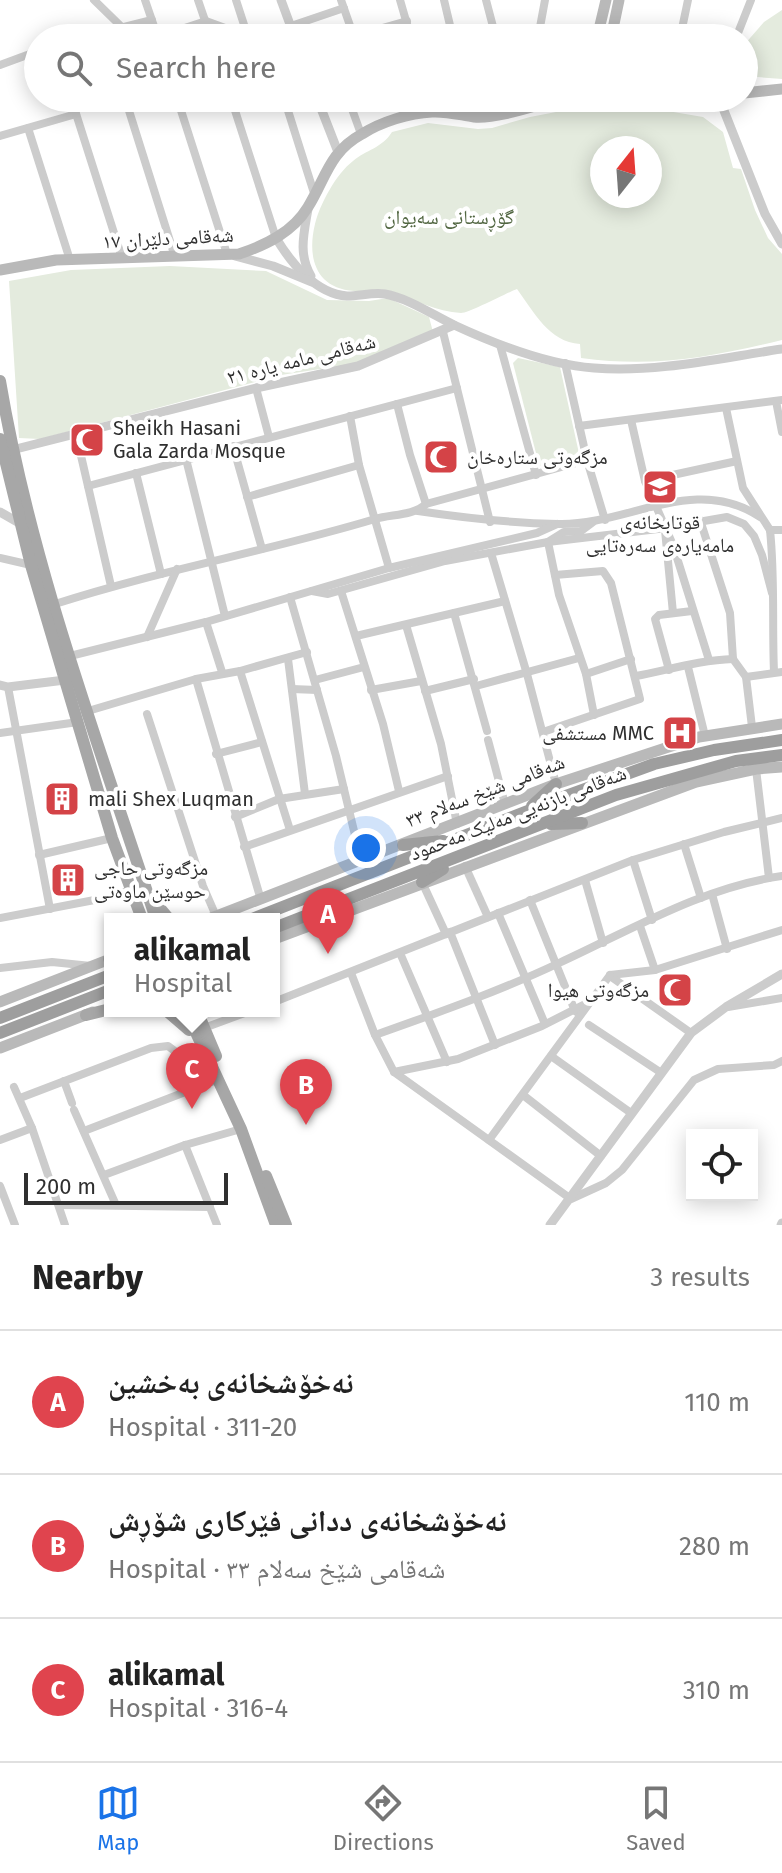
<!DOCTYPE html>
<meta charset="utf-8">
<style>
:root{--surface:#fff;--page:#f6f6f6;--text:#222;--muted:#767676;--line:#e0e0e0;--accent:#1a73e8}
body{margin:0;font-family:"Fira Sans","Noto Naskh Arabic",sans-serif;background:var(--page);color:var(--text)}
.controls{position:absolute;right:24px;bottom:24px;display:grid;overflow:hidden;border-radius:0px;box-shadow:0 4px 20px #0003}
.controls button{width:72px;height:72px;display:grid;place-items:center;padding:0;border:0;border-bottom:2px solid var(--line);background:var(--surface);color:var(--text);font:40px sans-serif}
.compass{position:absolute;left:590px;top:136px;width:72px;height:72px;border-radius:50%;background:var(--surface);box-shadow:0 4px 20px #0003;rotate:17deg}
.scale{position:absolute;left:24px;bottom:20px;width:204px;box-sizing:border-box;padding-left:8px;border:4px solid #2f2f2f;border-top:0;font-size:22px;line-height:28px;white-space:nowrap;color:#2f2f2f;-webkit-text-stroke:6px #fff;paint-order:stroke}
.you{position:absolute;left:366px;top:848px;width:28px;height:28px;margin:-20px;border:6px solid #fff;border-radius:50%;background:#1a73e8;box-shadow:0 0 0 12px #1a73e833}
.badge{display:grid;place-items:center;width:52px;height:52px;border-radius:50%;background:var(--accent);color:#fff;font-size:26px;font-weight:700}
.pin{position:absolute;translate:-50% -66px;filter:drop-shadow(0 2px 4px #0008)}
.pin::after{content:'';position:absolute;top:42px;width:28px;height:24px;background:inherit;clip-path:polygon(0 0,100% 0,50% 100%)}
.popup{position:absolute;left:104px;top:913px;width:176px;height:104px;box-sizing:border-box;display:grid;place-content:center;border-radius:0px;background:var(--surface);filter:drop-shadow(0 2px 6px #0005);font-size:26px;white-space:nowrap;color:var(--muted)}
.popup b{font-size:30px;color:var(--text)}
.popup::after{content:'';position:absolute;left:50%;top:100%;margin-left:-16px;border:16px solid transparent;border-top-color:var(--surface)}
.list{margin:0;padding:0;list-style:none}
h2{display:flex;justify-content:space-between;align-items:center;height:104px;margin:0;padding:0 32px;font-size:34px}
h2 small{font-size:26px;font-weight:400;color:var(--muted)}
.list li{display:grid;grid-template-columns:52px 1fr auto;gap:24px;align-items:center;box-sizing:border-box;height:144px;padding:0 32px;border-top:2px solid var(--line)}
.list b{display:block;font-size:30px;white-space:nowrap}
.list p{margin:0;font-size:26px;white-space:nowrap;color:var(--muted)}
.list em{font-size:26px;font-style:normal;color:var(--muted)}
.icon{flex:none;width:44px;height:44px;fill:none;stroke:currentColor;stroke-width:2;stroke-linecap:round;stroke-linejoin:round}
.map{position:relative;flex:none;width:782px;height:1225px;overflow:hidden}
.search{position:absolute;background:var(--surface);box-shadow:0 4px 20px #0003;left:24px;right:24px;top:24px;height:88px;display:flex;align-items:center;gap:20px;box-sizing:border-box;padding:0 28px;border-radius:44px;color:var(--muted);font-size:30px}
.sheet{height:536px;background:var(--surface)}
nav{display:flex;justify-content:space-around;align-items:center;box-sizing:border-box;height:112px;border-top:2px solid var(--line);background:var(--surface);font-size:22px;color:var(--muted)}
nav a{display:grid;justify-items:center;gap:4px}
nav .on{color:var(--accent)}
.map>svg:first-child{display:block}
.green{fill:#e4ebde;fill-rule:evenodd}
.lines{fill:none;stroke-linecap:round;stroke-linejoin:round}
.minor{stroke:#ccc;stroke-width:8}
.tertiary{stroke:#ccc;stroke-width:9}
.secondary{stroke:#b9b9b9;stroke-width:11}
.primary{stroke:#a7a7a7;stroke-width:12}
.trunk{stroke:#9e9e9e;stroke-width:12}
.labels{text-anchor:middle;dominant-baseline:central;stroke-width:8;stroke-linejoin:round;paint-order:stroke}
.park-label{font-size:20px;fill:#516641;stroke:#fff}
.street-label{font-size:20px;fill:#2f2f2f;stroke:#fff}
.poi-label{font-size:20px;fill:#2f2f2f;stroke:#fff;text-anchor:start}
</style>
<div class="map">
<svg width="782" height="1225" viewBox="0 0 782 1225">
<rect width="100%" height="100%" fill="#fff"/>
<g class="green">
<path d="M782 10V79L744 76V45L764 22Z"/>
<path d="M626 104 703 117 723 132 733 168 741 169 755 210 768 238 782 254V340C711 357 655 368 581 358L580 344C549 342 534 312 517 289 506 293 469 313 461 313 437 312 413 299 391 292 378 287 367 292 354 291 315 288 307 257 315 224 320 204 336 174 353 161 366 150 382 148 392 132L428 123 478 129 492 128 530 117 582 107ZM602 148H650V196H602Z"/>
<path d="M170 266 266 271 327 300 369 301 388 298 429 317 433 332 366 362 281 375 40 439 19 438 9 281 71 270Z"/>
<path d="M518 358 560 367 580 458 544 468 539 465 513 363Z"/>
</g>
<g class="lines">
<g class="minor">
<path d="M94 0 133 38"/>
<path d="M145 0 158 38"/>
<path d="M198 0 211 38"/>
<path d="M236 0 248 37"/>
<path d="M341 0 354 37"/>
<path d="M400 0 411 38"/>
<path d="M444 0 453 38"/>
<path d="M486 0 496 38"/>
<path d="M291 26 344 8"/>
<path d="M354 36 407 21"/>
<path d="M157 37 206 21 247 36"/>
<path d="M80 38 152 20"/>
<path d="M483 38 495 35"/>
<path d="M538 38 545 0"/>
<path d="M680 38 688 0"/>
<path d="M736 38 751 0"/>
<path d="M0 65 38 51"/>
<path d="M71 98 122 258"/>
<path d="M125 98 175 257"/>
<path d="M177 98 227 254"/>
<path d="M231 98 276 238"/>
<path d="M284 98 314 193"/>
<path d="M348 98 361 134"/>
<path d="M469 98 475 117"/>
<path d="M511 98 514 110"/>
<path d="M28 128 70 260"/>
<path d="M0 136 76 114"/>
<path d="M443 332 490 522"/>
<path d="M500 345 536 475"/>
<path d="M565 363 587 460 605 520"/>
<path d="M256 388 269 437"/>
<path d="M776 401 782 432"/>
<path d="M397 404 410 455 426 504"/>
<path d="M726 408 743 488 770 530"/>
<path d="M350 416 359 465 389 568"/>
<path d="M631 420 645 481 673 545 709 660"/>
<path d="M579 426 782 400"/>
<path d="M76 434 111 586"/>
<path d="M233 446 262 549"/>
<path d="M186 459 225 616"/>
<path d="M136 473 161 574"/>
<path d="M645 481 737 461"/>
<path d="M88 486 457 388"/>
<path d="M247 497 359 465"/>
<path d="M418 511C465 518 511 523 558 524 627 526 695 473 760 517"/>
<path d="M700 520 730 613 733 659"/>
<path d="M665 530 673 613"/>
<path d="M770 530C775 577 772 625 774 672"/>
<path d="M770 530H782"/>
<path d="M491 553 527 674 556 784"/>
<path d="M0 558 31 565"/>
<path d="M312 591 328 594 445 561 548 542 564 532 581 531 593 522"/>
<path d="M341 591 383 724 399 791"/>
<path d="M290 597 336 756 361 860"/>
<path d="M55 604C160 570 269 551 375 519 392 514 413 516 426 504L587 460"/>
<path d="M454 613 487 731"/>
<path d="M206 622 222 672"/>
<path d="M406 625 441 744 457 824"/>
<path d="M356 636 505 601"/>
<path d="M147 637 177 569"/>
<path d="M70 656 206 622 389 568 537 533 557 524"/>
<path d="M288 659 305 794"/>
<path d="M733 659 746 677 752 727"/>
<path d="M688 667 705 736"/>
<path d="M669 670 655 619 659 615 692 611"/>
<path d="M240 671 290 830"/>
<path d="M586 674 631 659"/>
<path d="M636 676C668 670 700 660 733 659"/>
<path d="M746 677 782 672"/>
<path d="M196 679 261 900"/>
<path d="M315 680 364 667"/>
<path d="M476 686 579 658"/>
<path d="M8 687 50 909"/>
<path d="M292 689 317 690"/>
<path d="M371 690 421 681"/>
<path d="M425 691 474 679"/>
<path d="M88 711 196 679 240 671 307 652"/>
<path d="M147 714 203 886 216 916"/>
<path d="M594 715 586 674 559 595 548 542 658 529 727 517 744 524 754 536 762 555 772 593"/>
<path d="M543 732 640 699 611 583 603 571 555 575"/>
<path d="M0 733 78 722"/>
<path d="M488 740 505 804"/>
<path d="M216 754 262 742"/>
<path d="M756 769 769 878"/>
<path d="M235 817 279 799 344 789"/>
<path d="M684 844 701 898"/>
<path d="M244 847 448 776"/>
<path d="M39 855 112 838"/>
<path d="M633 860 652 920"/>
<path d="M465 866 488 917"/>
<path d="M585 880 603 943"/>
<path d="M422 882 446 934"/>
<path d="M712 894 727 949"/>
<path d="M530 900 575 1011 578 1013"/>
<path d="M498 913 545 1024"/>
<path d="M0 918 105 898 130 890"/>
<path d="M640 926 655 970"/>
<path d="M450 932 495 1045"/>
<path d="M400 953 447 1062"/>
<path d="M0 968 52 962 91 966"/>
<path d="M351 973 375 1035 394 1072 571 1199 606 1183 622 1170 694 1080 718 1069 774 1065 782 1061"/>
<path d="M610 975 655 970 782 930"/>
<path d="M610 976 691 1033"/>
<path d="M274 1002 633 860 724 832 782 818"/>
<path d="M728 1007 782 998"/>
<path d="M589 1025 660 1072"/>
<path d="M204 1028 250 1011"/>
<path d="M375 1035C437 1013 500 991 559 963 631 930 703 887 782 876"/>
<path d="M551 1056 631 1113"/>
<path d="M394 1072 458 1059 542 1026 591 1001"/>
<path d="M64 1081 72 1103"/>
<path d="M14 1087 32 1128 65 1225"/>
<path d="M523 1095 601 1156"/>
<path d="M20 1098 151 1048 168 1046 176 1052"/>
<path d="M74 1110 116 1205"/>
<path d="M84 1131 219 1079"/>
<path d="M0 1140 32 1128"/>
<path d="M489 1140 610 975"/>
<path d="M185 1145 217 1225"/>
<path d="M104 1175 185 1145 241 1129"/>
<path d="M0 1186 15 1225"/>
<path d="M59 1205 210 1207"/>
</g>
<g class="tertiary">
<path d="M281 0 295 38"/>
<path d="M317 98 338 152"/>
<path d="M719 98 765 214 782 244"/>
<path d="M308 209C304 233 298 254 311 276"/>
<path d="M276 238C291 263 316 294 347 296 360 296 373 292 385 294 408 298 433 315 454 325"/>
<path d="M235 256 273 266 312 282"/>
<path d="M12 450 256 388 358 366 454 325C495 344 549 365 594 368 657 373 720 358 782 349"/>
<path d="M0 512 21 524"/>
<path d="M0 685 8 687 65 680"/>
<path d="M550 1225 691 1033 726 1007 782 974"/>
<path d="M781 1225 782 1223"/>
</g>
<g class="secondary">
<path d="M597 38 606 0"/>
<path d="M611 38 619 0"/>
<path d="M744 93 782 89"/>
<path d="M646 98 665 100 701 98"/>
<path d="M0 270 56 260 239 254C266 245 293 232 308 207 326 178 329 152 362 134 381 122 409 113 432 112 446 111 460 115 474 117 499 119 539 104 564 98"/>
<path d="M209 919 556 784 699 737 782 724"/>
<path d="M274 939 696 782 756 769 782 767"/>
<path d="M0 1002 110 959"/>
<path d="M0 1048 93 1012"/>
</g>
<g class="primary">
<path d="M0 381C31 565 98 742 156 919"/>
<path d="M0 439 31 565 65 680 112 838 142 919"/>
<path d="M153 900 169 919"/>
<path d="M109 959H110"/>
<path d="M167 1011 189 1030"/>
<path d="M186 1011 241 1129 276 1225"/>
<path d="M197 1011 216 1056"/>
<path d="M86 1015 110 1009"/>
<path d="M266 1176 286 1225"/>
</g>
<g class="trunk">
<path d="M532 806 556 784"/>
<path d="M551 824 582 823"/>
<path d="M403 845 443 841"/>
<path d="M422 882 443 869"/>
<path d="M252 919 566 796 654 764 714 750 782 740"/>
<path d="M274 928 616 795 736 761 782 755"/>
<path d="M0 1018 110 975"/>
<path d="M0 1033 110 990"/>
</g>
</g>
<defs>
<symbol id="mosque-square" viewBox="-11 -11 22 22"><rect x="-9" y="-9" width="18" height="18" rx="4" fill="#d44347" stroke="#fff"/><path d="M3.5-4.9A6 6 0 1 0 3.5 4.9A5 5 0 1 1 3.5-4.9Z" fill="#fff"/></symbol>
<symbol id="school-square" viewBox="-11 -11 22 22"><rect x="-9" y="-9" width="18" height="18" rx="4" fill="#d44347" stroke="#fff"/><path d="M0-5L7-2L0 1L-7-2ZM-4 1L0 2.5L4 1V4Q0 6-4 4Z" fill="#fff"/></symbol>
<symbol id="hospital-square" viewBox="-11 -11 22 22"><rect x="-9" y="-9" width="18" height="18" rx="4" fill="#d44347" stroke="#fff"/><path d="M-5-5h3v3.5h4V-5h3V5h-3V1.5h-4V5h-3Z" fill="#fff"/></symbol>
<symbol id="building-square" viewBox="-11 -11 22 22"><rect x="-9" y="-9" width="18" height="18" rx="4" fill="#d44347" stroke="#fff"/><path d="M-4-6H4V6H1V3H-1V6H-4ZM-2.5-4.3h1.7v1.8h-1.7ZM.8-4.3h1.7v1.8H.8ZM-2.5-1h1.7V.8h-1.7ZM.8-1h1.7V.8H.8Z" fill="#fff"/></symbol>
</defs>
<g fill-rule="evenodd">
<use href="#mosque-square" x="67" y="420" width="40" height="40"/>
<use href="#mosque-square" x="421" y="437" width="40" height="40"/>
<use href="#school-square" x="640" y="467" width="40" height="40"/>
<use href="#hospital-square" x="660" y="713" width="40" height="40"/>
<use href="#building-square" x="42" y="779" width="40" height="40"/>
<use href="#building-square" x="48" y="860" width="40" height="40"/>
<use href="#mosque-square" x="655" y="970" width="40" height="40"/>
</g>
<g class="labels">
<g class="park-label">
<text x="449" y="217">گۆڕستانی سەیوان</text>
</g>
<g class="street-label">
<text transform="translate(168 238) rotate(-3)">شەقامی دلێران ١٧</text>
<text transform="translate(301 359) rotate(-14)">شەقامی مامە یارە ٢١</text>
<text transform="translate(485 791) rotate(-21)">شەقامی شێخ سەلام ٣٣</text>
<text transform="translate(518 813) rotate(-21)">شەقامی بازنەیی مەلیک مەحمود</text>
</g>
<g class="poi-label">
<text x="113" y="428">Sheikh Hasani<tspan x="113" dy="23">Gala Zarda Mosque</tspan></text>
<text x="467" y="457">مزگەوتی ستارەخان</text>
<text x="660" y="522" text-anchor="middle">قوتابخانەی<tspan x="660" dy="23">مامەیارەی سەرەتایی</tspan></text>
<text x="654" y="733" text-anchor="end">مستشفى MMC</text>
<text x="88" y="799">mali Shex Luqman</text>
<text x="94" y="868">مزگەوتی حاجی<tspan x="94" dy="23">حوسێن ماوەتی</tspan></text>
<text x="649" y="990" text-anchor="end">مزگەوتی هیوا</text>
</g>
</g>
</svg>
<div class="controls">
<button><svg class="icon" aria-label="locate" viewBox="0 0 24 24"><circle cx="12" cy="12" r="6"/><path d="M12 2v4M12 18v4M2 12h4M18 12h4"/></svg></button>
</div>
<svg class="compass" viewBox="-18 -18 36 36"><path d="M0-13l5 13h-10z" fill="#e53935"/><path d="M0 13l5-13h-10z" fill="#767676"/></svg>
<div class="scale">200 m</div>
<div class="you"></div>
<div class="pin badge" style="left:328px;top:954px;background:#e0444e">A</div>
<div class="pin badge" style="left:306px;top:1125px;background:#e0444e">B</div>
<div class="pin badge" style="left:192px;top:1109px;background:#e0444e">C</div>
<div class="popup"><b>alikamal</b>Hospital</div>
<div class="search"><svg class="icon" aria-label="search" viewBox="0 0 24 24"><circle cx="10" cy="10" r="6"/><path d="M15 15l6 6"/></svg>Search here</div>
</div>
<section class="sheet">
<h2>Nearby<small>3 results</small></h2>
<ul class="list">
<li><span class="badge" style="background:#e0444e">A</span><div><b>نەخۆشخانەی بەخشین</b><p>Hospital · 311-20</p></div><em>110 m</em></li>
<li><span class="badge" style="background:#e0444e">B</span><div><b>نەخۆشخانەی ددانی فێرکاری شۆڕش</b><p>Hospital · شەقامی شێخ سەلام ٣٣</p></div><em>280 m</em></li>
<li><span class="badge" style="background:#e0444e">C</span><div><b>alikamal</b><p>Hospital · 316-4</p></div><em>310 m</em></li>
</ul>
</section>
<nav>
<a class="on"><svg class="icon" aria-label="map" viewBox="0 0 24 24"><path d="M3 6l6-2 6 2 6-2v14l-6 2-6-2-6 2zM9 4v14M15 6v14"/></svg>Map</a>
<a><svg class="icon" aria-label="directions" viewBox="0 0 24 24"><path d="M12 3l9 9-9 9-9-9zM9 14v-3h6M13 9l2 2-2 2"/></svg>Directions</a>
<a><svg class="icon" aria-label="saved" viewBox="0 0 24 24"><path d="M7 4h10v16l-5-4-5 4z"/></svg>Saved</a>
</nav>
